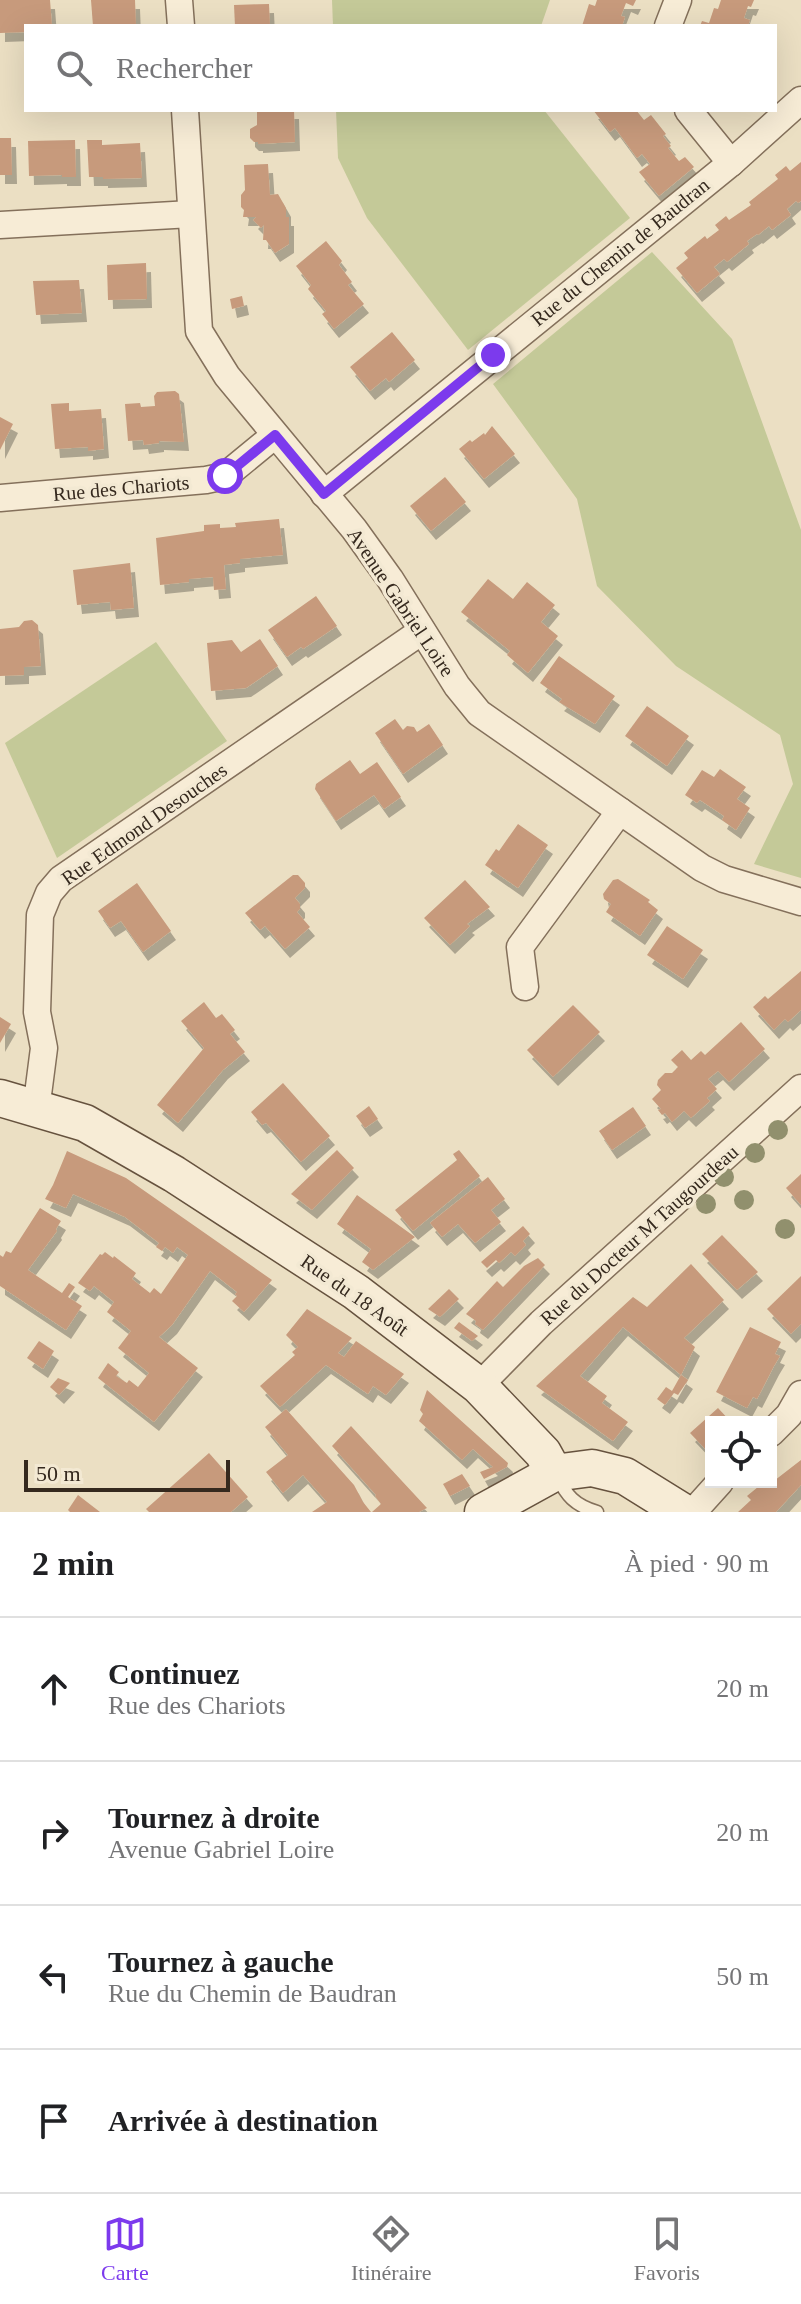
<!DOCTYPE html>
<html lang="fr">
<meta charset="utf-8">
<style>
:root{--surface:#fff;--page:#f2f2f2;--text:#202124;--muted:#757577;--line:#e0e0e0;--accent:#7c3aed}
body{margin:0;font-family:Georgia,serif;background:var(--page);color:var(--text)}
.controls{position:absolute;right:24px;bottom:24px;display:grid;overflow:hidden;border-radius:0px;box-shadow:0 8px 32px #0002}
.controls button{width:72px;height:72px;display:grid;place-items:center;padding:0;border:0;border-bottom:2px solid var(--line);background:var(--surface);color:var(--text);font:40px sans-serif}
.scale{position:absolute;left:24px;bottom:20px;width:206px;box-sizing:border-box;padding-left:8px;border:4px solid #35291e;border-top:0;font-size:22px;line-height:28px;white-space:nowrap;color:#35291e;-webkit-text-stroke:6px #f3e9d3;paint-order:stroke}
.stop{position:absolute;width:24px;height:24px;margin:-18px;border:6px solid #7c3aed;border-radius:50%;background:#fff}
.stop.end{background:#7c3aed;border-color:#fff;box-shadow:0 2px 8px #0008}
.list{margin:0;padding:0;list-style:none}
h2{display:flex;justify-content:space-between;align-items:center;height:104px;margin:0;padding:0 32px;font-size:34px}
h2 small{font-size:26px;font-weight:400;color:var(--muted)}
.list li{display:grid;grid-template-columns:52px 1fr auto;gap:24px;align-items:center;box-sizing:border-box;height:144px;padding:0 32px;border-top:2px solid var(--line)}
.list b{display:block;font-size:30px;white-space:nowrap}
.list p{margin:0;font-size:26px;white-space:nowrap;color:var(--muted)}
.list em{font-size:26px;font-style:normal;color:var(--muted)}
.icon{flex:none;width:44px;height:44px;fill:none;stroke:currentColor;stroke-width:2;stroke-linecap:round;stroke-linejoin:round}
.map{position:relative;flex:none;width:801px;height:1512px;overflow:hidden}
.search{position:absolute;background:var(--surface);box-shadow:0 8px 32px #0002;left:24px;right:24px;top:24px;height:88px;display:flex;align-items:center;gap:20px;box-sizing:border-box;padding:0 28px;border-radius:0px;color:var(--muted);font-size:30px}
.sheet{height:680px;background:var(--surface)}
nav{display:flex;justify-content:space-around;align-items:center;box-sizing:border-box;height:112px;border-top:2px solid var(--line);background:var(--surface);font-size:22px;color:var(--muted)}
nav a{display:grid;justify-items:center;gap:4px}
nav .on{color:var(--accent)}
.map>svg:first-child{display:block}
.green{fill:#c4c998}
.building{fill:#c79a7c;filter:url(#shadow)}
.lines{fill:none;stroke-linecap:round;stroke-linejoin:round}
.lane-casing{stroke:#84705b;stroke-width:15}
.street-casing{stroke:#84705b;stroke-width:29}
.secondary-casing{stroke:#66523e;stroke-width:39}
.lane{stroke:#f7ecd6;stroke-width:12}
.street{stroke:#f7ecd6;stroke-width:26}
.secondary{stroke:#f7ecd6;stroke-width:36}
.tree{fill:#91906d}
.route{stroke:#7c3aed;stroke-width:10}
.labels{text-anchor:middle;dominant-baseline:central;stroke-width:7;stroke-linejoin:round;paint-order:stroke}
.street-label{font-size:20px;fill:#35291e;stroke:#f3e9d3}
</style>
<div class="map">
<svg width="801" height="1512" viewBox="0 0 801 1512">
<defs>
<filter id="shadow"><feDropShadow dx="5" dy="9" stdDeviation="0" flood-color="#0004"/></filter>
</defs>
<rect width="100%" height="100%" fill="#ebdfc3"/>
<g class="green">
<path d="M332 0H550L541 26H333Z"/>
<path d="M336 110H544L630 218 468 350 367 218 338 158Z"/>
<path d="M652 252 732 339 801 530V878L754 864 793 784 780 735 676 666 597 586 577 499 493 384Z"/>
<path d="M156 642 227 741 57 858 5 743Z"/>
</g>
<g class="building">
<path d="M0 0H50L52 26H26V32L0 33Z"/>
<path d="M91 0H135L136 26H93Z"/>
<path d="M597 0H636L633 6 626 3 621 16 625 17 622 26H582L589 4 595 6Z"/>
<path d="M721 0H754L751 7 748 6 744 18 750 20 748 26H700L702 21 709 23 714 8 718 9Z"/>
<path d="M269 4 270 26H235L234 5Z"/>
<path d="M257 110H294L295 142 258 144V142H254L250 138V129L257 125Z"/>
<path d="M593 110H636L644 120 651 115 666 134 663 136 671 146 668 148 679 161 685 157 694 167 659 196 639 172 650 164 642 154 637 158 615 128 610 132Z"/>
<path d="M0 138H11L12 175H0Z"/>
<path d="M75 140 76 177H62V175L29 176 28 141Z"/>
<path d="M87 140H102V145L140 143 142 178 103 179V177H89Z"/>
<path d="M801 162V201L798 203 796 201 787 209 791 215 772 230 769 226 758 235 757 234 747 241 749 244 727 262 724 259 714 267 720 274 697 293 676 268 688 258 684 253 705 236 707 239 719 230 715 225 726 216 729 220 751 205 749 202 778 179 775 175 786 166 790 171Z"/>
<path d="M268 164 270 195 278 194 286 208V217H289V244L275 253 266 240H263L264 225 261 228 253 220 256 217H243L244 210 241 207V195L245 190 244 165Z"/>
<path d="M326 241 342 261 339 265 352 282 348 285 364 304 334 329 322 314 326 311 308 289 311 285 296 266Z"/>
<path d="M146 263 147 299 108 300 107 265Z"/>
<path d="M79 280 82 313 36 315 33 281Z"/>
<path d="M242 296 244 306 232 309 230 299Z"/>
<path d="M392 332 415 360 389 382 386 378 370 391 350 367Z"/>
<path d="M175 391 179 394 184 442 159 441V443L144 445 143 440 128 441 125 404 140 403 141 407 155 406 154 396 157 392Z"/>
<path d="M69 403V411L101 409 104 449 88 451V447L55 449 51 404Z"/>
<path d="M0 417 13 424 0 450Z"/>
<path d="M492 426 515 454 484 479 459 449 470 440 472 442 484 433 485 435Z"/>
<path d="M445 477 466 502 431 531 410 506Z"/>
<path d="M279 519 283 555 240 559V563L224 565 226 589 214 590 213 577 189 579V582L160 585 156 538 204 531V525L220 524V528L236 527 235 523Z"/>
<path d="M130 563 134 608 111 610 110 602 77 605 73 570Z"/>
<path d="M488 579 513 599 527 582 555 605 541 622 558 636 528 673 507 655 510 651 461 612Z"/>
<path d="M316 596 337 626 303 649 301 647 287 657 268 630Z"/>
<path d="M32 620 38 625 41 666 24 667V675L0 676V629L19 627 24 621Z"/>
<path d="M260 639 278 666 246 688 211 691 207 643 232 640 241 652Z"/>
<path d="M559 656 615 696 595 724 559 702 562 699 540 683Z"/>
<path d="M647 706 689 736 667 766 625 736Z"/>
<path d="M395 719 403 730 407 726 414 727 417 732 429 724 443 745 403 774 375 733Z"/>
<path d="M350 760 360 774 377 762 401 797 384 809 374 795 336 821 315 789 316 784Z"/>
<path d="M720 769 746 787 737 799 750 808 736 830 722 820 724 816 700 800 697 803 685 795 702 770 714 777Z"/>
<path d="M518 824 548 845 518 888 485 865 496 849 499 851Z"/>
<path d="M293 875H298L305 883V888L295 898 300 904V909L297 912 310 927 285 949 265 926 260 930 245 913Z"/>
<path d="M618 879 650 900 648 902 658 910 640 936 606 912 611 904 604 899 603 894 613 880Z"/>
<path d="M465 880 490 907 467 924 470 926 450 945 424 918Z"/>
<path d="M137 883 171 931 143 952 121 921 110 928 98 911Z"/>
<path d="M667 926 703 950 683 979 647 955Z"/>
<path d="M801 971V1010L788 1022 785 1019 774 1030 753 1007 765 996 768 999Z"/>
<path d="M204 1002 216 1018 222 1014 235 1030 230 1034 245 1052 223 1070 178 1123 157 1105 204 1048 181 1021Z"/>
<path d="M573 1005 600 1032 553 1077 527 1050Z"/>
<path d="M0 1017 11 1024 0 1043Z"/>
<path d="M741 1022 765 1049 729 1082 718 1071 708 1079 717 1089 707 1098 710 1101 691 1118 684 1111 672 1122 665 1113 662 1115 658 1110 661 1109 652 1099 661 1090 657 1085 658 1080 665 1073H672L678 1067 671 1060 682 1050 691 1060 701 1051 705 1055Z"/>
<path d="M283 1083 330 1136 301 1162 266 1123 262 1125 251 1112Z"/>
<path d="M369 1106 378 1119 365 1128 356 1116Z"/>
<path d="M633 1107 646 1126 612 1150 599 1131Z"/>
<path d="M337 1150 354 1168 312 1210 291 1194Z"/>
<path d="M459 1150 480 1176 413 1231 395 1210 457 1160 453 1154Z"/>
<path d="M67 1151 126 1178 272 1280 244 1312 232 1301 237 1296 235 1294 237 1292 210 1271 172 1325 159 1337 198 1368 154 1422 98 1378 108 1363 119 1372 116 1376 127 1383 129 1380 138 1387 149 1373 118 1348 131 1331 107 1312 114 1302 94 1286 90 1291 78 1283 100 1254 102 1255 105 1252 113 1258 114 1256 136 1273 132 1279 150 1293 154 1288 161 1294 188 1255 177 1247 173 1253 165 1247 162 1251 156 1247 159 1243 125 1217 73 1194 66 1208 45 1199 53 1185Z"/>
<path d="M801 1174V1205L786 1188Z"/>
<path d="M488 1177 505 1199 491 1210 501 1222 475 1243 458 1224 442 1237 430 1223Z"/>
<path d="M357 1195 415 1237 373 1270 362 1262 371 1249 337 1224Z"/>
<path d="M40 1208 61 1221 56 1229 57 1231 28 1270 62 1293 69 1283 75 1287 68 1297 82 1306 66 1330 0 1286V1255L3 1257 6 1251 11 1253Z"/>
<path d="M523 1226 530 1234 523 1241 526 1245 515 1256 511 1252 499 1263 496 1260 487 1268 481 1262Z"/>
<path d="M722 1235 758 1272 737 1290 702 1254Z"/>
<path d="M538 1258 545 1265 483 1330 475 1324 476 1321 466 1314 497 1281 503 1287 524 1266Z"/>
<path d="M691 1264 724 1300 684 1338 695 1347 681 1375 623 1327 580 1376 607 1396 602 1403 628 1422 613 1441 536 1386 633 1297 647 1307Z"/>
<path d="M801 1276V1324L791 1334 767 1309Z"/>
<path d="M449 1289 459 1299 440 1317 428 1309Z"/>
<path d="M307 1309 352 1338 338 1353 344 1357 356 1341 404 1374 386 1395 373 1386 368 1394 326 1365 280 1407 260 1386 295 1355 292 1352 298 1347 286 1335Z"/>
<path d="M459 1322 478 1336 472 1341 454 1328Z"/>
<path d="M750 1327 781 1342 775 1354 780 1356 774 1366 757 1399 753 1397 747 1408 716 1392Z"/>
<path d="M39 1341 54 1351 43 1369 27 1358Z"/>
<path d="M681 1375 688 1380 678 1395 674 1393 665 1405 657 1399 666 1387 672 1391Z"/>
<path d="M58 1378 70 1383 59 1395 50 1387Z"/>
<path d="M427 1390 508 1463 507 1467 484 1479 480 1472 493 1467 473 1449 462 1460 419 1421 423 1414 420 1410Z"/>
<path d="M718 1408 731 1422H711V1455L690 1433Z"/>
<path d="M286 1409 354 1485 363 1502 371 1512H312L327 1502 303 1475 283 1493 266 1472 288 1455 265 1427Z"/>
<path d="M351 1426 427 1508 419 1512H372L381 1504 375 1496 376 1495 332 1446Z"/>
<path d="M209 1453 248 1497 231 1512H149L146 1509Z"/>
<path d="M801 1460V1485L776 1512H738L751 1500 747 1496 764 1482 770 1484Z"/>
<path d="M462 1474 470 1486 450 1496 443 1484Z"/>
<path d="M78 1495 100 1512H70L68 1510Z"/>
</g>
<g class="lines">
<defs>
<path id="lane" d="M556 1475C567 1496 574 1505 597 1512"/>
<g id="street">
<path d="M179 0 181 26"/>
<path d="M668 26 678 0"/>
<path d="M185 110 199 331 227 376 354 529 390 579 457 686 479 713 702 868 724 879 801 902"/>
<path d="M731 163 801 100"/>
<path d="M0 225 191 214"/>
<path d="M324 494 731 163 688 110"/>
<path d="M0 498 206 480 225 476 275 435"/>
<path d="M525 987 520 947 620 811"/>
<path d="M36 1110 44 1048 37 1012 40 915 49 893 61 879 422 631"/>
<path d="M479 1386 541 1323 801 1088"/>
<path d="M771 1433 789 1415 801 1394"/>
<path d="M693 1512 720 1482"/>
</g>
<g id="secondary">
<path d="M0 1098 85 1123 174 1174 356 1292 479 1386 543 1453 554 1473 592 1468 625 1476 683 1512"/>
<path d="M483 1512 554 1473"/>
</g>
</defs>
<use href="#lane" class="lane-casing"/>
<use href="#street" class="street-casing"/>
<use href="#secondary" class="secondary-casing"/>
<use href="#lane" class="lane"/>
<use href="#street" class="street"/>
<use href="#secondary" class="secondary"/>
</g>
<g class="tree">
<circle cx="778" cy="1130" r="10"/>
<circle cx="755" cy="1153" r="10"/>
<circle cx="724" cy="1177" r="10"/>
<circle cx="744" cy="1200" r="10"/>
<circle cx="706" cy="1204" r="10"/>
<circle cx="785" cy="1229" r="10"/>
</g>
<g class="lines">
<path class="route" d="M225 476 275 435 324 494 493 355"/>
</g>
<g class="labels">
<g class="street-label">
<text transform="translate(620 252) rotate(-39)">Rue du Chemin de Baudran</text>
<text transform="translate(121 488) rotate(-5)">Rue des Chariots</text>
<text transform="translate(401 602) rotate(56)">Avenue Gabriel Loire</text>
<text transform="translate(144 824) rotate(-35)">Rue Edmond Desouches</text>
<text transform="translate(639 1235) rotate(-42)">Rue du Docteur M Taugourdeau</text>
<text transform="translate(355 1295) rotate(35)">Rue du 18 Août</text>
</g>
</g>
</svg>
<div class="controls">
<button><svg class="icon" aria-label="locate" viewBox="0 0 24 24"><circle cx="12" cy="12" r="6"/><path d="M12 2v4M12 18v4M2 12h4M18 12h4"/></svg></button>
</div>
<div class="scale">50 m</div>
<div class="stop" style="left:225px;top:476px"></div>
<div class="stop end" style="left:493px;top:355px"></div>
<div class="search"><svg class="icon" aria-label="search" viewBox="0 0 24 24"><circle cx="10" cy="10" r="6"/><path d="M15 15l6 6"/></svg>Rechercher</div>
</div>
<section class="sheet">
<h2>2 min<small>À pied · 90 m</small></h2>
<ul class="list">
<li><svg class="icon" aria-label="ahead" viewBox="0 0 24 24"><path d="M12 20V5M6 11l6-6 6 6"/></svg><div><b>Continuez</b><p>Rue des Chariots</p></div><em>20 m</em></li>
<li><svg class="icon" aria-label="right" viewBox="0 0 24 24"><path d="M7 20v-9h11M14 6l5 5-5 5"/></svg><div><b>Tournez à droite</b><p>Avenue Gabriel Loire</p></div><em>20 m</em></li>
<li><svg class="icon" aria-label="left" viewBox="0 0 24 24"><path d="M17 20v-9H6M10 6l-5 5 5 5"/></svg><div><b>Tournez à gauche</b><p>Rue du Chemin de Baudran</p></div><em>50 m</em></li>
<li><svg class="icon" aria-label="arrive" viewBox="0 0 24 24"><path d="M6 21V4h12l-3 4 3 4H6"/></svg><div><b>Arrivée à destination</b></div></li>
</ul>
</section>
<nav>
<a class="on"><svg class="icon" aria-label="map" viewBox="0 0 24 24"><path d="M3 6l6-2 6 2 6-2v14l-6 2-6-2-6 2zM9 4v14M15 6v14"/></svg>Carte</a>
<a><svg class="icon" aria-label="directions" viewBox="0 0 24 24"><path d="M12 3l9 9-9 9-9-9zM9 14v-3h6M13 9l2 2-2 2"/></svg>Itinéraire</a>
<a><svg class="icon" aria-label="saved" viewBox="0 0 24 24"><path d="M7 4h10v16l-5-4-5 4z"/></svg>Favoris</a>
</nav>
